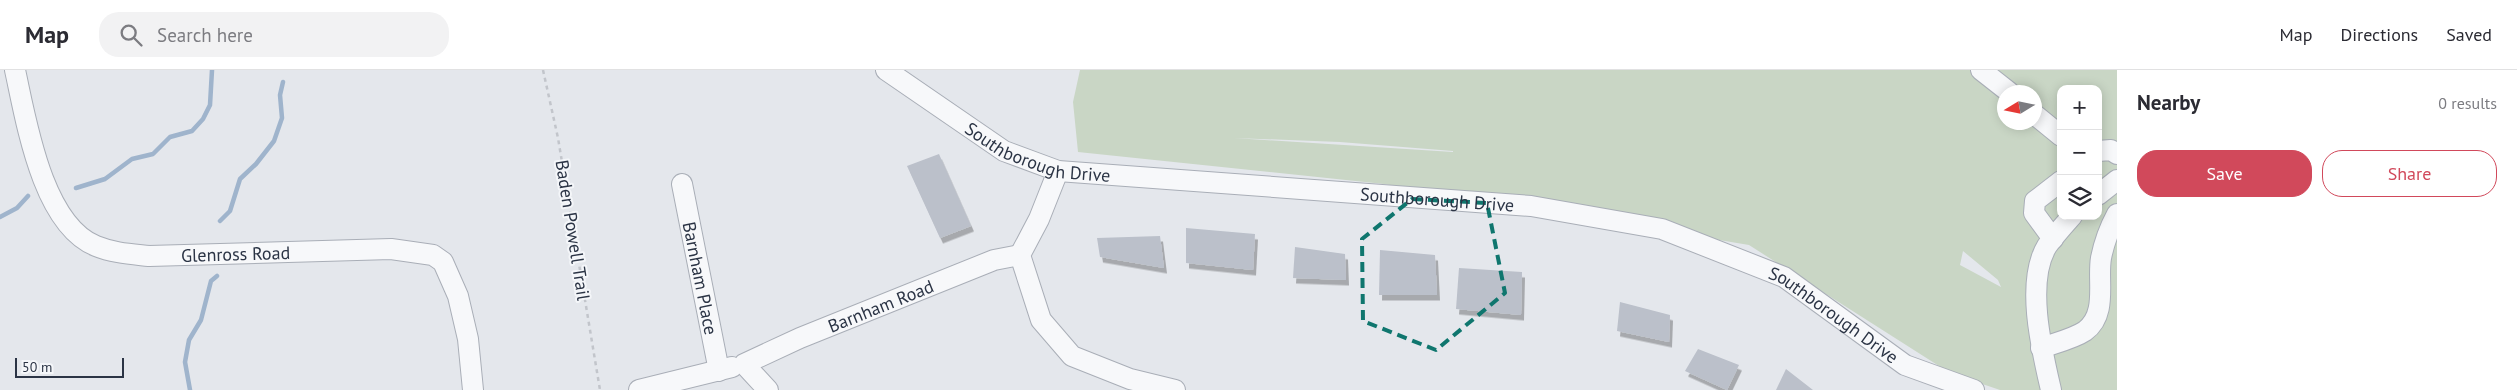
<!DOCTYPE html>
<meta charset="utf-8">
<style>
:root{--surface:#fff;--page:#f2f2f3;--text:#2b2b33;--muted:#7c7c81;--line:#e1e1e2;--accent:#d1495b}
body{margin:0;font-family:"PT Sans",sans-serif;background:var(--page);color:var(--text)}
.controls{position:absolute;right:15px;top:15px;display:grid;overflow:hidden;border-radius:10px;box-shadow:0 2px 12px #0003}
.controls button{width:45px;height:45px;display:grid;place-items:center;padding:0;border:0;border-bottom:1px solid var(--line);background:var(--surface);color:var(--text);font:25px sans-serif}
.compass{position:absolute;left:1997px;top:15px;width:45px;height:45px;border-radius:50%;background:var(--surface);box-shadow:0 2px 12px #0003;rotate:260deg}
.scale{position:absolute;left:15px;bottom:12px;width:109px;box-sizing:border-box;padding-left:5px;border:2px solid #2b3445;border-top:0;font-size:14px;line-height:18px;white-space:nowrap;color:#2b3445;-webkit-text-stroke:4px #f4f6f9;paint-order:stroke}
.list{margin:0;padding:0;list-style:none}
h2{display:flex;justify-content:space-between;align-items:center;height:65px;margin:0;padding:0 20px;font-size:21px}
h2 small{font-size:16px;font-weight:400;color:var(--muted)}
.actions{display:flex;gap:10px;padding:15px 20px}
.actions a{flex:1;padding:11px 0;border:1px solid var(--accent);border-radius:20px;text-align:center;font-size:18px;color:var(--accent)}
.actions .main{background:var(--accent);color:#fff}
.icon{flex:none;width:28px;height:28px;fill:none;stroke:currentColor;stroke-width:2;stroke-linecap:round;stroke-linejoin:round}
.map{position:relative;flex:none;width:2117px;height:320px;overflow:hidden}
header{display:flex;align-items:center;gap:30px;box-sizing:border-box;height:70px;padding:0 25px;background:var(--surface);border-bottom:1px solid var(--line)}
header strong{font-size:24px}
nav{display:flex;gap:28px;margin-inline-start:auto;font-size:18px}
.search{width:350px;height:45px;background:var(--page);display:flex;align-items:center;gap:12px;box-sizing:border-box;padding:0 18px;border-radius:20px;color:var(--muted);font-size:19px}
main{display:flex}
aside{flex:1;background:var(--surface)}
.map>svg:first-child{display:block}
.green{fill:#c9d6c5;fill-rule:evenodd}
.lines{fill:none;stroke-linecap:round;stroke-linejoin:round}
.stream{stroke:#9fb4cc;stroke-width:4.5}
.building{fill:#bbc0ca;filter:url(#shadow)}
.minor-casing{stroke:#a9aeb7;stroke-width:22}
.path{stroke:#c2c5cb;stroke-width:2.5;stroke-dasharray:4 4;stroke-linecap:butt}
.minor{stroke:#f7f8fa;stroke-width:20}
.marked{fill:none;stroke:#0f766e;stroke-width:4;stroke-dasharray:10 6;stroke-linejoin:round}
.labels{text-anchor:middle;dominant-baseline:central;stroke-width:4;stroke-linejoin:round;paint-order:stroke}
.street-label{font-size:18px;fill:#2b3445;stroke:#f4f6f9}
</style>
<header>
<strong>Map</strong>
<div class="search"><svg class="icon" aria-label="search" viewBox="0 0 24 24"><circle cx="10" cy="10" r="6"/><path d="M15 15l6 6"/></svg>Search here</div>
<nav><a>Map</a><a>Directions</a><a>Saved</a></nav>
</header>
<main>
<div class="map">
<svg width="2117" height="320" viewBox="0 0 2117 320">
<defs>
<filter id="shadow"><feDropShadow dx="3" dy="5.5" stdDeviation="0" flood-color="#0004"/></filter>
</defs>
<rect width="100%" height="100%" fill="#e4e7ec"/>
<path class="green" d="M1080 0H2117V320H2000L1950 303 1749 175 1384 114 1078 82 1073 32ZM2061 19H2098V146H2061ZM2004 22H2034V52H2004ZM1234 68 1340 72 1453 81V82ZM1963 181 1998 210 2001 217 1960 195Z"/>
<g class="lines">
<g class="stream">
<path d="M76 118 105 109 132 89 153 84 170 67 192 61 203 49 210 35 212 0"/>
<path d="M0 147 17 138 28 126"/>
<path d="M220 151 230 141 240 109 256 94 274 71 282 48 280 25 283 12"/>
<path d="M190 320 185 292 189 270 201 250 211 211 217 206"/>
</g>
</g>
<g class="building">
<path d="M939 84 971 156 940 168 907 96Z"/>
<path d="M1186 158 1255 164 1253 200 1186 193Z"/>
<path d="M1160 166 1164 198 1100 187 1097 168Z"/>
<path d="M1295 177 1345 184 1346 210 1293 208Z"/>
<path d="M1380 180 1435 185 1437 225H1379Z"/>
<path d="M1459 198 1522 202 1521 245 1456 239Z"/>
<path d="M1620 232 1670 245 1669 272 1617 261Z"/>
<path d="M1698 279 1739 295 1727 320 1685 301Z"/>
<path d="M1786 299 1813 320H1776Z"/>
</g>
<g class="lines">
<defs>
<g id="minor">
<path id="s1" d="M15 0C26 50 42 154 96 176 113 183 131 184 149 186L391 179 433 185 443 192 458 226 468 269 473 320"/>
<path id="s2" d="M886 0 1004 81 1058 101 1531 136 1662 159 1784 207 1905 295 1974 320"/>
<path d="M1981 0 2009 22"/>
<path d="M2034 44 2061 66"/>
<path d="M2098 81 2111 80 2117 84"/>
<path d="M1058 101 1039 149 1020 185 1041 250 1072 286 1130 309 1175 320"/>
<path id="s3" d="M682 114 719 301"/>
<path d="M2098 125 2117 110"/>
<path d="M2053 169 2034 143 2035 131 2061 111"/>
<path d="M2041 278C2055 273 2073 269 2085 261 2108 244 2097 211 2101 188 2104 173 2110 157 2117 144"/>
<path d="M639 320 732 297"/>
<path id="s4" d="M768 320 744 294 800 268 994 190 1020 185"/>
<path d="M2051 320C2042 281 2025 212 2047 176 2054 166 2064 155 2072 146"/>
</g>
</defs>
<use href="#minor" class="minor-casing"/>
<path class="path" d="M543 0 558 68 600 320"/>
<use href="#minor" class="minor"/>
</g>
<path class="marked" d="M1412 129 1487 133 1505 223 1436 280 1363 251 1362 169Z"/>
<g class="labels">
<g class="street-label">
<text stroke="none"><textPath href="#s2" startOffset="176">Southborough Drive</textPath></text>
<text stroke="none"><textPath href="#s2" startOffset="581">Southborough Drive</textPath></text>
<text transform="translate(573 160) rotate(81)">Baden Powell Trail</text>
<text stroke="none"><textPath href="#s1" startOffset="341">Glenross Road</textPath></text>
<text stroke="none"><textPath href="#s3" startOffset="96">Barnham Place</textPath></text>
<text stroke="none"><textPath href="#s4" startOffset="184">Barnham Road</textPath></text>
<text stroke="none"><textPath href="#s2" startOffset="1001">Southborough Drive</textPath></text>
</g>
</g>
</svg>
<div class="controls">
<button>+</button>
<button>−</button>
<button><svg class="icon" aria-label="layers" viewBox="0 0 24 24"><path d="M12 4l9 5-9 5-9-5zM3 14l9 5 9-5"/></svg></button>
</div>
<svg class="compass" viewBox="-18 -18 36 36"><path d="M0-13l5 13h-10z" fill="#e53935"/><path d="M0 13l5-13h-10z" fill="#7c7c81"/></svg>
<div class="scale">50 m</div>
</div>
<aside>
<h2>Nearby<small>0 results</small></h2>
<ul class="list">
</ul>
<div class="actions"><a class="main">Save</a><a>Share</a></div>
</aside>
</main>
